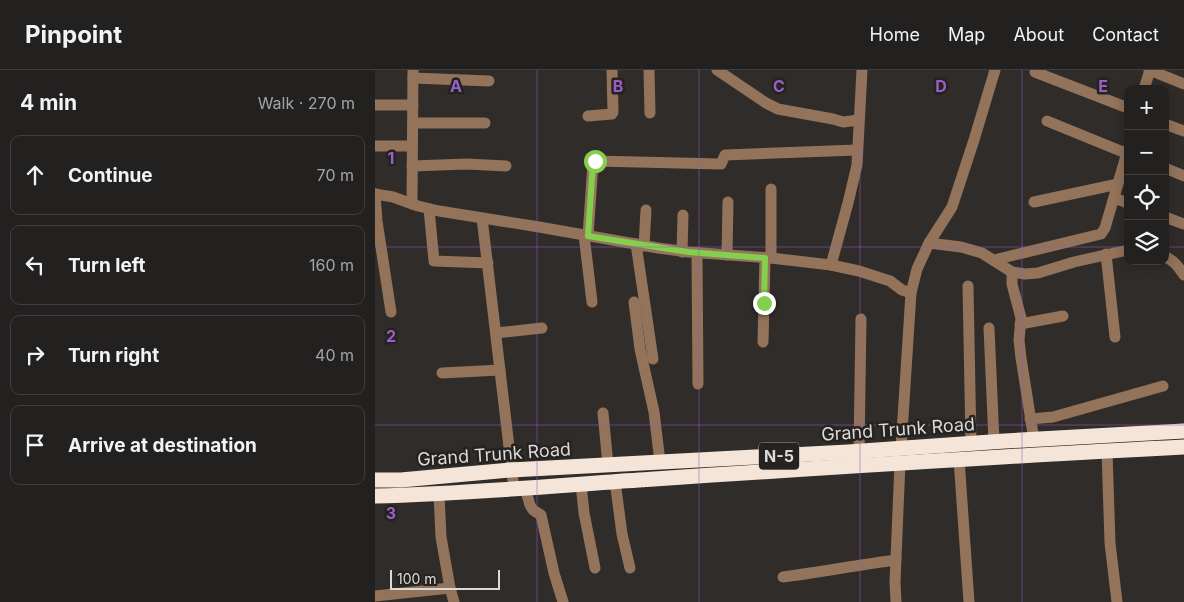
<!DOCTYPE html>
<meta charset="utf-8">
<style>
:root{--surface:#232120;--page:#2b2929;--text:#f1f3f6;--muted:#a3a3a5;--line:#403e3e}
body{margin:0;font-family:Inter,sans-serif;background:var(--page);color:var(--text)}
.controls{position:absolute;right:15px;top:15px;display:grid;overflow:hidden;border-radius:10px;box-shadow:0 2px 12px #0003}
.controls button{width:45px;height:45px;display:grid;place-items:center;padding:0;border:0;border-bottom:1px solid var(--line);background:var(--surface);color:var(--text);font:25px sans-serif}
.scale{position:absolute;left:15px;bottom:12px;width:110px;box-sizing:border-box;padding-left:5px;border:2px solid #dbdad8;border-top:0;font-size:14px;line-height:18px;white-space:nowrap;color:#dbdad8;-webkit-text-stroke:4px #252220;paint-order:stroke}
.stop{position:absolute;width:15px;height:15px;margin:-11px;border:4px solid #84cf4d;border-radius:50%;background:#fff}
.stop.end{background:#84cf4d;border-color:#fff;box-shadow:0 1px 5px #0008}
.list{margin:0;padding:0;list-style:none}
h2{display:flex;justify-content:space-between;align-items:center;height:65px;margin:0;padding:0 20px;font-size:21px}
h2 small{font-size:16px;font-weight:400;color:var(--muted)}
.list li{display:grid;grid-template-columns:32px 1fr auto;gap:15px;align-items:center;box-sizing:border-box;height:80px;margin:0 10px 10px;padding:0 10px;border:1px solid var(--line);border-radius:10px}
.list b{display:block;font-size:19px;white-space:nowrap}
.list em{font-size:16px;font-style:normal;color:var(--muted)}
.icon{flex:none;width:28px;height:28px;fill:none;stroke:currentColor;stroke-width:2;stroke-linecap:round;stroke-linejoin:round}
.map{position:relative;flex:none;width:809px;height:532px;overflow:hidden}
header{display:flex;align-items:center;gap:30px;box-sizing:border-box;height:70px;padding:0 25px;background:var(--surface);border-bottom:1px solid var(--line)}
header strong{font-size:24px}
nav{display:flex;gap:28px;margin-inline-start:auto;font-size:18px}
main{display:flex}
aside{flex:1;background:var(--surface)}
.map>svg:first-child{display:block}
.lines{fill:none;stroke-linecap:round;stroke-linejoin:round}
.minor{stroke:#937359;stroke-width:11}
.highway{stroke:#f5e5d8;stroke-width:15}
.route{stroke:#84cf4d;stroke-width:6}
.grid{fill:none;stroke:#9860c6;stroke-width:1;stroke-opacity:0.55}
.labels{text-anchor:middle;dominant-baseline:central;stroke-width:5;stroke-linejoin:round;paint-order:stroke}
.shield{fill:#252220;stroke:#a4a3a1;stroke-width:1}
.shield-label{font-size:16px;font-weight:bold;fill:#dbdad8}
.street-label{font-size:18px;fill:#dbdad8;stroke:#252220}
.grid-label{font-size:16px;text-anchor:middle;font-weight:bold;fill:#9860c6;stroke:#252220;stroke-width:5;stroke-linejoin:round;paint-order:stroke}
</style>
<header>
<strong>Pinpoint</strong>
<nav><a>Home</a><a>Map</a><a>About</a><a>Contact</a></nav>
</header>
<main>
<aside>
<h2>4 min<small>Walk · 270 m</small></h2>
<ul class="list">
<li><svg class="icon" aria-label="ahead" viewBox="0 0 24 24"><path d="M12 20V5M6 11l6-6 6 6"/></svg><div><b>Continue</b></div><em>70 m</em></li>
<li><svg class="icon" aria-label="left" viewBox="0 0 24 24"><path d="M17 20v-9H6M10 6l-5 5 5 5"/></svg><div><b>Turn left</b></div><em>160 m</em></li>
<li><svg class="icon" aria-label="right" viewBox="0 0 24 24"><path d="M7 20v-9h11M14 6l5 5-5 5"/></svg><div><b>Turn right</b></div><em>40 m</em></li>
<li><svg class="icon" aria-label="arrive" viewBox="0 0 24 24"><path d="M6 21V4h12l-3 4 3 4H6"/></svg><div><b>Arrive at destination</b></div></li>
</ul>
</aside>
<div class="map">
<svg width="809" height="532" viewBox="0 0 809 532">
<rect width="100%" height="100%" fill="#2f2c2a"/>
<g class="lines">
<g class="minor">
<path d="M274 0 275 43"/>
<path d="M342 0 391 33 403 39 458 49 468 52 484 50"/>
<path d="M774 0 809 14"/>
<path d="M660 2 753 38"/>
<path d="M38 8 114 11"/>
<path d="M769 19 775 0"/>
<path d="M0 35H38"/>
<path d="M213 46 237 44 238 42 237 0"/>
<path d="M672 51 753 84"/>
<path d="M38 53H110"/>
<path d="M790 54 809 61"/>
<path d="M0 76H37"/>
<path d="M37 96 92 94 131 96"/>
<path d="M790 98 809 106"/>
<path d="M0 124 18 127 43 136 64 141 164 157 283 178 313 182 396 188 456 195 484 201 515 211 527 220 536 223"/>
<path d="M0 124 2 151 16 242"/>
<path d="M739 128 753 133"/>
<path d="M659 132 743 114"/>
<path d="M37 134 38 0"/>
<path d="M54 139 59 191 113 193"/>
<path d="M790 147 809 154"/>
<path d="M107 148 139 419"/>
<path d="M209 165 217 232"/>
<path d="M213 166 218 93 220 91 346 94 350 85 482 80"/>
<path d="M554 173 586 177 607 183 637 202 650 204 663 203 699 192 753 180"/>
<path d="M261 174 278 289"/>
<path d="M269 176 271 140"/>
<path d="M307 182 308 145"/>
<path d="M322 183 323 314"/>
<path d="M731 184 740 267"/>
<path d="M352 185 353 132"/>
<path d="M790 187C799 190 804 198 809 205"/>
<path d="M396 188V119"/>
<path d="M619 190 726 164 730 158 753 79"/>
<path d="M456 195 473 133 482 95 487 0"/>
<path d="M637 202V214L646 248 644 270 646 288 659 370"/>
<path d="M593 216 596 373"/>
<path d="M259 232 265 279 279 342 285 392"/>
<path d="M645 254 688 246"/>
<path d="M614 258 619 372"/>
<path d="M121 263 167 258"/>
<path d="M388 272 390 188"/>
<path d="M67 303 125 300"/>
<path d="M228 343 233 395"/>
<path d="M655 349 678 347 788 316"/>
<path d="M526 378 536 223 542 199 554 173 577 137 599 70 620 0"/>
<path d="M484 381 486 249"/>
<path d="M732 381 735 473 742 532"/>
<path d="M584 389 594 532"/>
<path d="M240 411 247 464 255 498"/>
<path d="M206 414 209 443 220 498"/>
<path d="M150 418 155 435 158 440 166 445 179 503 188 532"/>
<path d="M408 507C446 502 483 495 521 490"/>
<path d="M75 518 79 532"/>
<path d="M0 526 75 518 66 467 64 424"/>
<path d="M521 532 520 512 525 393"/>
</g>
<g class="highway">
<path d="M0 410H26L136 400 473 382 630 371 809 361"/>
<path d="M0 426C88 424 176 416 264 410 446 398 627 386 809 377"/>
</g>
</g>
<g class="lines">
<path class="route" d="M220 91 218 93 213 166 313 182 390 188 389 233"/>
</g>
<path class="grid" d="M162 0V532M324 0V532M485 0V532M647 0V532M0 177H753M790 177H809M0 355H809"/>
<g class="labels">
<rect class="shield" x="384" y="372.5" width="40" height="27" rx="4"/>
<g class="shield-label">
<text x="404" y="386">N-5</text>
</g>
<g class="street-label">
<text transform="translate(523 359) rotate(-4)">Grand Trunk Road</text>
<text transform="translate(119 384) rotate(-4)">Grand Trunk Road</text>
</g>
</g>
<g class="grid-label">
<text x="81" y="22">A</text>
<text x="243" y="22">B</text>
<text x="404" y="22">C</text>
<text x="566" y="22">D</text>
<text x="728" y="22">E</text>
<text x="16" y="94">1</text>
<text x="16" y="272">2</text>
<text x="16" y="449">3</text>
</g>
</svg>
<div class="controls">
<button>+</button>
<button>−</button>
<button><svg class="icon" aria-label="locate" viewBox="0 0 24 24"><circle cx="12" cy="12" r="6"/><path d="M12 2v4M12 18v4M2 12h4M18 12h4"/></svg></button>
<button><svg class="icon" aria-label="layers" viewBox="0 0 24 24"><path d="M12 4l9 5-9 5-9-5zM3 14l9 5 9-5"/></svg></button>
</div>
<div class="scale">100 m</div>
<div class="stop" style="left:220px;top:91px"></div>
<div class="stop end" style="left:389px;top:233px"></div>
</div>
</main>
